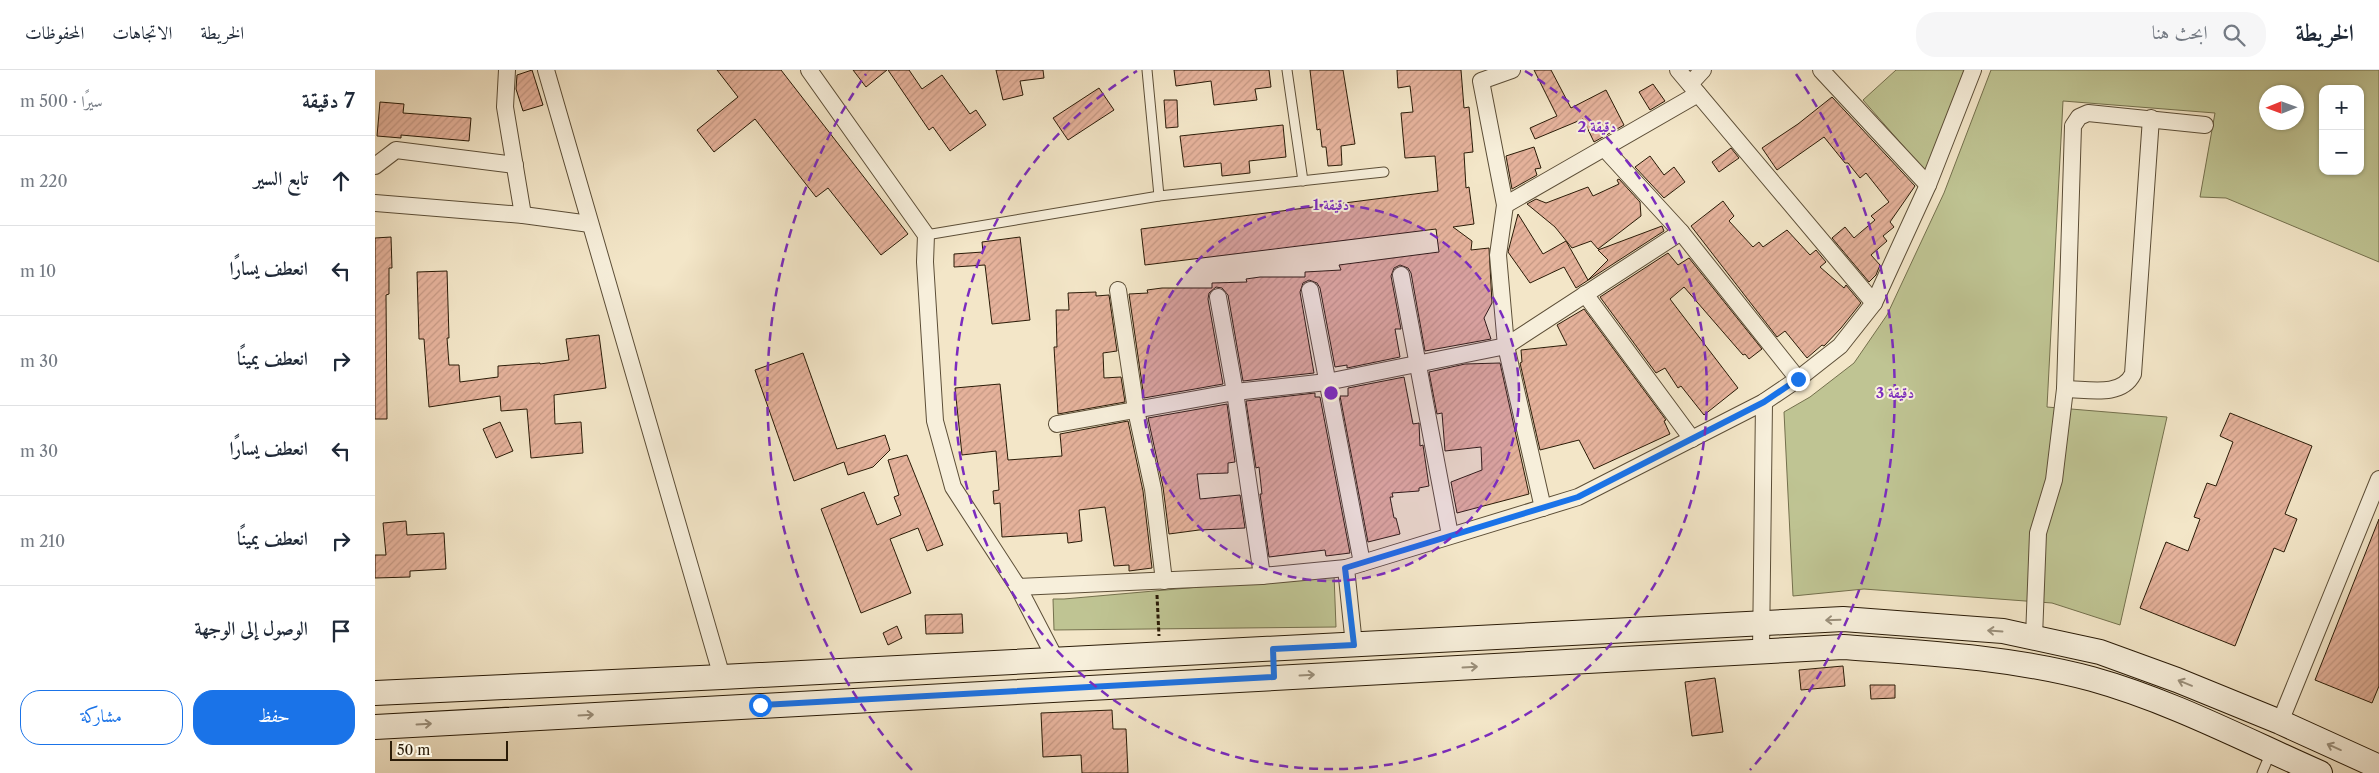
<!DOCTYPE html>
<html lang="ar">
<meta charset="utf-8">
<style>
:root{--surface:#fff;--page:#f6f6f7;--text:#1f2937;--muted:#747a83;--line:#e0e1e3;--accent:#1a73e8}
body{margin:0;font-family:"Libre Caslon Text",Amiri,serif;background:var(--page);color:var(--text);direction:rtl}
.controls{position:absolute;right:15px;top:15px;display:grid;overflow:hidden;border-radius:10px;box-shadow:0 1px 4px #0004}
.controls button{width:45px;height:45px;display:grid;place-items:center;padding:0;border:0;border-bottom:1px solid var(--line);background:var(--surface);color:var(--text);font:25px sans-serif}
.compass{position:absolute;left:1884px;top:15px;width:45px;height:45px;border-radius:50%;background:var(--surface);box-shadow:0 1px 4px #0004;rotate:269deg}
.scale{position:absolute;left:15px;bottom:12px;width:118px;box-sizing:border-box;padding-left:5px;border:2px solid #2a1b07;border-top:0;font-size:14px;line-height:18px;white-space:nowrap;color:#2a1b07;-webkit-text-stroke:4px #f7efdb;paint-order:stroke}
.stop{position:absolute;width:15px;height:15px;margin:-11px;border:4px solid #1a73e8;border-radius:50%;background:#fff}
.stop.end{background:#1a73e8;border-color:#fff;box-shadow:0 1px 5px #0008}
.list{margin:0;padding:0;list-style:none}
h2{display:flex;justify-content:space-between;align-items:center;height:65px;margin:0;padding:0 20px;font-size:21px}
h2 small{font-size:16px;font-weight:400;color:var(--muted)}
.list li{display:grid;grid-template-columns:32px 1fr auto;gap:15px;align-items:center;box-sizing:border-box;height:90px;padding:0 20px;border-top:1px solid var(--line)}
.list b{display:block;font-size:19px;white-space:nowrap}
.list em{font-size:16px;font-style:normal;color:var(--muted)}
.actions{display:flex;gap:10px;padding:15px 20px}
.actions a{flex:1;padding:11px 0;border:1px solid var(--accent);border-radius:20px;text-align:center;font-size:18px;color:var(--accent)}
.actions .main{background:var(--accent);color:#fff}
.icon{flex:none;width:28px;height:28px;fill:none;stroke:currentColor;stroke-width:2;stroke-linecap:round;stroke-linejoin:round}
.map{position:relative;flex:none;width:2004px;height:703px;overflow:hidden;direction:ltr}
header{display:flex;align-items:center;gap:30px;box-sizing:border-box;height:70px;padding:0 25px;background:var(--surface);border-bottom:1px solid var(--line)}
header strong{font-size:24px}
nav{display:flex;gap:28px;margin-inline-start:auto;font-size:18px}
.search{width:350px;height:45px;background:var(--page);display:flex;align-items:center;gap:12px;box-sizing:border-box;padding:0 18px;border-radius:20px;color:var(--muted);font-size:19px}
main{display:flex}
aside{flex:1;background:var(--surface)}
.map>svg:first-child{display:block}
.green{fill:#bfc493;stroke:#74704d;fill-rule:evenodd}
.building{fill:url(#building-hatch);stroke:#2a1b07}
.lines{fill:none;stroke-linecap:round;stroke-linejoin:round}
.lane-casing{stroke:#5c4e37;stroke-width:11}
.street-casing{stroke:#5c4e37;stroke-width:18}
.secondary-casing{stroke:#2a1b07;stroke-width:26}
.path{stroke:#2a1b07;stroke-width:3;stroke-dasharray:4 2.5;stroke-linecap:butt}
.lane{stroke:#f7efdb;stroke-width:9}
.street{stroke:#f7efdb;stroke-width:16}
.secondary{stroke:#f7efdb;stroke-width:24}
.oneway{stroke:#9b907c}
.route{stroke:#1a73e8;stroke-width:6}
.ring{fill:none;stroke:#7b2cbf;stroke-width:2.5;stroke-dasharray:9 6}
.centre{fill:#7b2cbf;stroke:#f7efdb;stroke-width:2.5}
.ring-label{font-size:15px;text-anchor:middle;font-weight:bold;fill:#7b2cbf;stroke:#f7efdb;stroke-width:4;stroke-linejoin:round;paint-order:stroke}
</style>
<header>
<strong>الخريطة</strong>
<div class="search"><svg class="icon" aria-label="search" viewBox="0 0 24 24"><circle cx="10" cy="10" r="6"/><path d="M15 15l6 6"/></svg>ابحث هنا</div>
<nav><a>الخريطة</a><a>الاتجاهات</a><a>المحفوظات</a></nav>
</header>
<main>
<div class="map">
<svg width="2004" height="703" viewBox="0 0 2004 703">
<defs>
<pattern id="building-hatch" width="6" height="6" patternUnits="userSpaceOnUse" patternTransform="scale(1.25)"><rect width="6" height="6" fill="#e5b29b"/><path d="M-1 1l2-2M0 6l6-6M5 7l2-2" fill="none" stroke="#c59884"/></pattern>
</defs>
<rect width="100%" height="100%" fill="#f3e6c8"/>
<filter id="stains"><feTurbulence type="fractalNoise" baseFrequency=".004" numOctaves="4"/><feColorMatrix values="0 0 0 0 .2 0 0 0 0 .09 0 0 0 0 .02 0 0 0 .5 -.17"/></filter>
<radialGradient id="worn" r=".72"><stop offset=".6" stop-color="#630" stop-opacity="0"/><stop offset="1" stop-color="#630" stop-opacity=".3"/></radialGradient>
<g class="green">
<path d="M1521 0H1591L1552 103 1488 30Z"/>
<path d="M1616 0H2004V192L1851 128 1825 127 1840 43 1688 31 1672 337 1792 347 1745 555 1677 533 1489 519 1418 526 1409 342 1435 327 1479 293 1512 245 1569 123ZM1948 19H1985V101H1948ZM1892 22H1922V52H1892Z"/>
<path d="M959 505 961 557 679 560 678 529H689Z"/>
</g>
<g class="building">
<path d="M157 0 168 35 148 41 141 19 142 5Z"/>
<path d="M342 0H406L533 164 506 185 453 118 441 127 380 49 339 82 322 60 363 27Z"/>
<path d="M478 0H512L491 17Z"/>
<path d="M513 0H534L547 19 567 5 595 44 601 40 611 55 575 81 558 57 554 60Z"/>
<path d="M621 0H668L669 8 645 11 648 25 628 30Z"/>
<path d="M799 0H894L896 17 880 19 882 30 839 35 836 11 801 16Z"/>
<path d="M935 0H968L980 74 966 76 967 95 953 96 951 77H947L945 59 942 60Z"/>
<path d="M1022 0H1086L1089 38 1094 37 1098 82 1089 83 1091 118 1094 117 1099 154 1078 157 1097 171 1096 180 1114 178 1117 233 1109 248 1116 269 1050 281 1036 203 1033 198 1025 195 1019 198 1016 206 1026 259H1020L1025 287 972 298V295L960 297 945 218 942 213 934 210 928 213 925 222 939 303 868 311 853 225 847 218 841 217 834 223 833 229 848 314 769 328 754 224 773 223 772 220 787 218H837V213L872 212 871 209 885 207H930V202L966 200 964 195 1064 182 1061 159 770 195 766 159 1063 121 1060 86 1030 88 1026 43 1038 42 1035 16 1023 18Z"/>
<path d="M1159 0H1176L1196 38 1231 20 1249 55 1219 72 1208 49 1160 69 1155 58 1182 46Z"/>
<path d="M1278 14 1290 31 1275 40 1264 22Z"/>
<path d="M724 18 739 40 693 70 678 48Z"/>
<path d="M1457 27 1540 116 1515 152 1519 157 1508 166 1512 171 1496 185 1505 195 1501 205 1494 212 1457 168 1470 157 1479 168 1500 150 1496 146 1514 132 1491 103 1485 108 1473 93H1470L1449 67 1402 100 1387 78 1423 54Z"/>
<path d="M789 30H802L803 57 791 58Z"/>
<path d="M5 32 29 34 28 43 96 48 94 71 26 65V68L2 66Z"/>
<path d="M908 55 911 87 874 91 875 103 847 106 846 93 809 97 805 66Z"/>
<path d="M1159 77 1166 98 1160 99 1162 105 1137 119 1131 86Z"/>
<path d="M1356 78 1364 88 1344 102 1337 92Z"/>
<path d="M1275 86 1289 105 1299 97 1310 112 1289 128 1260 97Z"/>
<path d="M1244 109 1265 132 1266 146 1223 179 1216 171 1197 178 1180 157 1152 134 1161 129 1171 133 1213 117 1218 126 1244 114 1242 110Z"/>
<path d="M1348 131 1359 146 1354 151 1378 177 1384 172 1388 177 1412 160 1435 185 1441 180 1451 192 1445 197 1469 218 1471 215 1486 233 1466 258 1449 276 1447 275 1432 288 1410 261 1402 267 1316 156Z"/>
<path d="M1143 144 1168 184 1191 171 1213 210 1233 190 1223 180 1287 156 1289 161 1201 218 1189 197 1155 213 1133 182Z"/>
<path d="M16 167 17 198H14V224L11 225 12 349H0V168Z"/>
<path d="M645 167 655 250 617 254 610 195 579 197V184L608 182 607 172Z"/>
<path d="M1293 183 1303 195 1314 188 1387 279 1374 289 1370 284 1368 285 1309 217 1295 229 1363 318 1329 345 1306 316 1303 318 1290 298 1281 303 1225 227Z"/>
<path d="M72 201 74 268H72L74 295H84L85 312 123 307V296L165 293V294L194 290 191 269 224 265 231 318 179 325 180 354 206 352 208 383 156 388 152 339 126 341 125 326 54 337 49 269H44L42 202Z"/>
<path d="M721 222V226L734 225 742 281 728 283 729 308 746 307 750 332 683 344 679 277H682L681 240H694L693 223Z"/>
<path d="M1209 239 1291 350 1289 351 1295 364 1219 399 1204 370 1165 380 1145 293 1147 292 1146 280 1192 275 1182 255Z"/>
<path d="M428 283 462 379 510 365 515 380 498 397 473 405 469 392 419 411 380 300Z"/>
<path d="M1125 293 1154 424 1082 443 1076 412 1107 400 1106 377 1070 381 1067 343 1062 344 1054 302 1090 294Z"/>
<path d="M1029 307 1038 354 1044 353 1045 376 1048 375 1054 416 1044 418V421L1017 423 1018 427H1015L1019 448H1021L1025 464 993 472 965 326H973V318Z"/>
<path d="M625 314 633 390 687 386 685 364 753 351 768 421 777 498 754 501V495L739 496 730 437 704 440 707 471 693 473 692 463 627 467 625 433 619 434 618 421 624 420 621 381 587 385 580 318Z"/>
<path d="M940 323V327H945L975 483 951 486 950 480 894 487 885 424H887L884 397 881 398 871 331Z"/>
<path d="M852 334 860 392 853 393V403L822 404 825 429 865 425 870 458 824 460 794 464 788 417 773 348Z"/>
<path d="M1855 343 1937 376 1910 444 1922 449 1909 482 1899 478 1860 576 1765 538 1791 472 1813 481 1825 449 1819 447 1832 413 1841 416 1858 372 1845 366Z"/>
<path d="M125 352 138 381 121 388 108 359Z"/>
<path d="M532 385 568 475 552 481 543 458 515 469 536 523 486 543 446 439 489 422 502 455 526 445 519 427 524 425 513 390Z"/>
<path d="M2004 449V616L1997 633 1940 610Z"/>
<path d="M31 451 32 465 69 463 71 499 35 501V507L0 508V485H11L8 453Z"/>
<path d="M587 544 588 563 551 564 550 545Z"/>
<path d="M522 556 527 568 513 575 508 563Z"/>
<path d="M1468 596 1470 616 1426 620 1424 600Z"/>
<path d="M1340 608 1348 662 1317 666 1310 612Z"/>
<path d="M1495 615H1520V628L1496 629Z"/>
<path d="M737 640 738 659H751L753 703H707L706 685 668 687 666 643Z"/>
</g>
<g class="lines">
<defs>
<g id="lane">
<path d="M772 0 784 126"/>
<path d="M912 0 928 111"/>
<path d="M551 165 784 126 1009 102"/>
<path d="M1887 703 1896 682"/>
</g>
<g id="street">
<path d="M132 0 130 37 148 145"/>
<path d="M171 0 347 607"/>
<path d="M434 0 551 165 550 192 560 351 578 417 643 517 887 506 971 498"/>
<path d="M1137 0 1106 11 1130 135 1123 185 1131 276 1168 438"/>
<path d="M1303 0 1499 233"/>
<path d="M1446 0 1553 115"/>
<path d="M1315 14 1328 0"/>
<path d="M1229 78 1306 162 1423 309"/>
<path d="M0 96 21 80 140 95"/>
<path d="M0 133 148 145 215 154"/>
<path d="M1130 135 1323 24"/>
<path d="M1026 205 1075 465"/>
<path d="M743 220 761 340 778 419 789 511"/>
<path d="M935 220 987 493"/>
<path d="M1210 224 1317 369"/>
<path d="M843 227 860 322 887 506"/>
<path d="M1690 319C1712 319 1746 328 1758 304L1776 48"/>
<path d="M682 354 860 322 952 312 1131 276 1306 162"/>
<path d="M643 517 681 590"/>
<path d="M1659 567 1663 463 1679 410 1690 319 1698 56 1704 47 1713 43 1830 55"/>
<path d="M979 575 971 498 1203 427 1389 332 1423 309 1465 276 1499 233 1553 115 1598 0"/>
<path d="M1386 581 1389 332"/>
<path d="M1905 652 2004 409"/>
</g>
<g id="secondary">
<path d="M0 623 347 607 1468 549 1628 561 1725 582 1802 610 1905 652 2004 697"/>
<path d="M0 657 1468 577C1552 583 1635 587 1717 609 1796 631 1870 670 1945 703"/>
</g>
</defs>
<use href="#lane" class="lane-casing"/>
<use href="#street" class="street-casing"/>
<use href="#secondary" class="secondary-casing"/>
<path class="path" d="M782 525 784 566"/>
<use href="#lane" class="lane"/>
<use href="#street" class="street"/>
<use href="#secondary" class="secondary"/>
</g>
<defs><path id="oneway-shaft" d="M-6 0H5M1.5-3L5.5 0L1.5 3" fill="none" stroke-width="1.6" stroke-linecap="round" stroke-linejoin="round" transform="scale(1.25)"/></defs>
<g class="oneway">
<use href="#oneway-shaft" transform="translate(1458 550) rotate(178)"/>
<use href="#oneway-shaft" transform="translate(1620 561) rotate(-176)"/>
<use href="#oneway-shaft" transform="translate(1095 597) rotate(-3)"/>
<use href="#oneway-shaft" transform="translate(932 605) rotate(-3)"/>
<use href="#oneway-shaft" transform="translate(1810 613) rotate(-158)"/>
<use href="#oneway-shaft" transform="translate(211 645) rotate(-3)"/>
<use href="#oneway-shaft" transform="translate(49 654) rotate(-3)"/>
<use href="#oneway-shaft" transform="translate(1959 677) rotate(-156)"/>
</g>
<g class="lines">
<path class="route" d="M385 635 899 607 898 579 979 575 970 498 1203 427 1389 332 1423 309"/>
</g>
<circle cx="956" cy="323" r="188" fill="#7b2cbf" fill-opacity=".12"/>
<g class="ring">
<circle cx="956" cy="323" r="188"/>
<path d="M1150 1A376 376 0 1 1 762 1"/>
<path d="M537 700A564 564 0 0 1 491 4M1421 4A564 564 0 0 1 1375 700"/>
</g>
<circle cx="956" cy="323" r="8" class="centre"/>
<g class="ring-label">
<text x="1222" y="62">2 دقيقة</text>
<text x="956" y="140">1 دقيقة</text>
<text x="1520" y="328">3 دقيقة</text>
</g>
<rect width="100%" height="100%" filter="url(#stains)"/>
<rect width="100%" height="100%" fill="url(#worn)"/>
</svg>
<div class="controls">
<button>+</button>
<button>−</button>
</div>
<svg class="compass" viewBox="-18 -18 36 36"><path d="M0-13l5 13h-10z" fill="#e53935"/><path d="M0 13l5-13h-10z" fill="#747a83"/></svg>
<div class="scale">50 m</div>
<div class="stop" style="left:385px;top:635px"></div>
<div class="stop end" style="left:1423px;top:309px"></div>
</div>
<aside>
<h2>7 دقيقة<small>سيرًا · 500 m</small></h2>
<ul class="list">
<li><svg class="icon" aria-label="ahead" viewBox="0 0 24 24"><path d="M12 20V5M6 11l6-6 6 6"/></svg><div><b>تابع السير</b></div><em>220 m</em></li>
<li><svg class="icon" aria-label="left" viewBox="0 0 24 24"><path d="M17 20v-9H6M10 6l-5 5 5 5"/></svg><div><b>انعطف يسارًا</b></div><em>10 m</em></li>
<li><svg class="icon" aria-label="right" viewBox="0 0 24 24"><path d="M7 20v-9h11M14 6l5 5-5 5"/></svg><div><b>انعطف يمينًا</b></div><em>30 m</em></li>
<li><svg class="icon" aria-label="left" viewBox="0 0 24 24"><path d="M17 20v-9H6M10 6l-5 5 5 5"/></svg><div><b>انعطف يسارًا</b></div><em>30 m</em></li>
<li><svg class="icon" aria-label="right" viewBox="0 0 24 24"><path d="M7 20v-9h11M14 6l5 5-5 5"/></svg><div><b>انعطف يمينًا</b></div><em>210 m</em></li>
<li><svg class="icon" aria-label="arrive" viewBox="0 0 24 24"><path d="M6 21V4h12l-3 4 3 4H6"/></svg><div><b>الوصول إلى الوجهة</b></div></li>
</ul>
<div class="actions"><a class="main">حفظ</a><a>مشاركة</a></div>
</aside>
</main>
